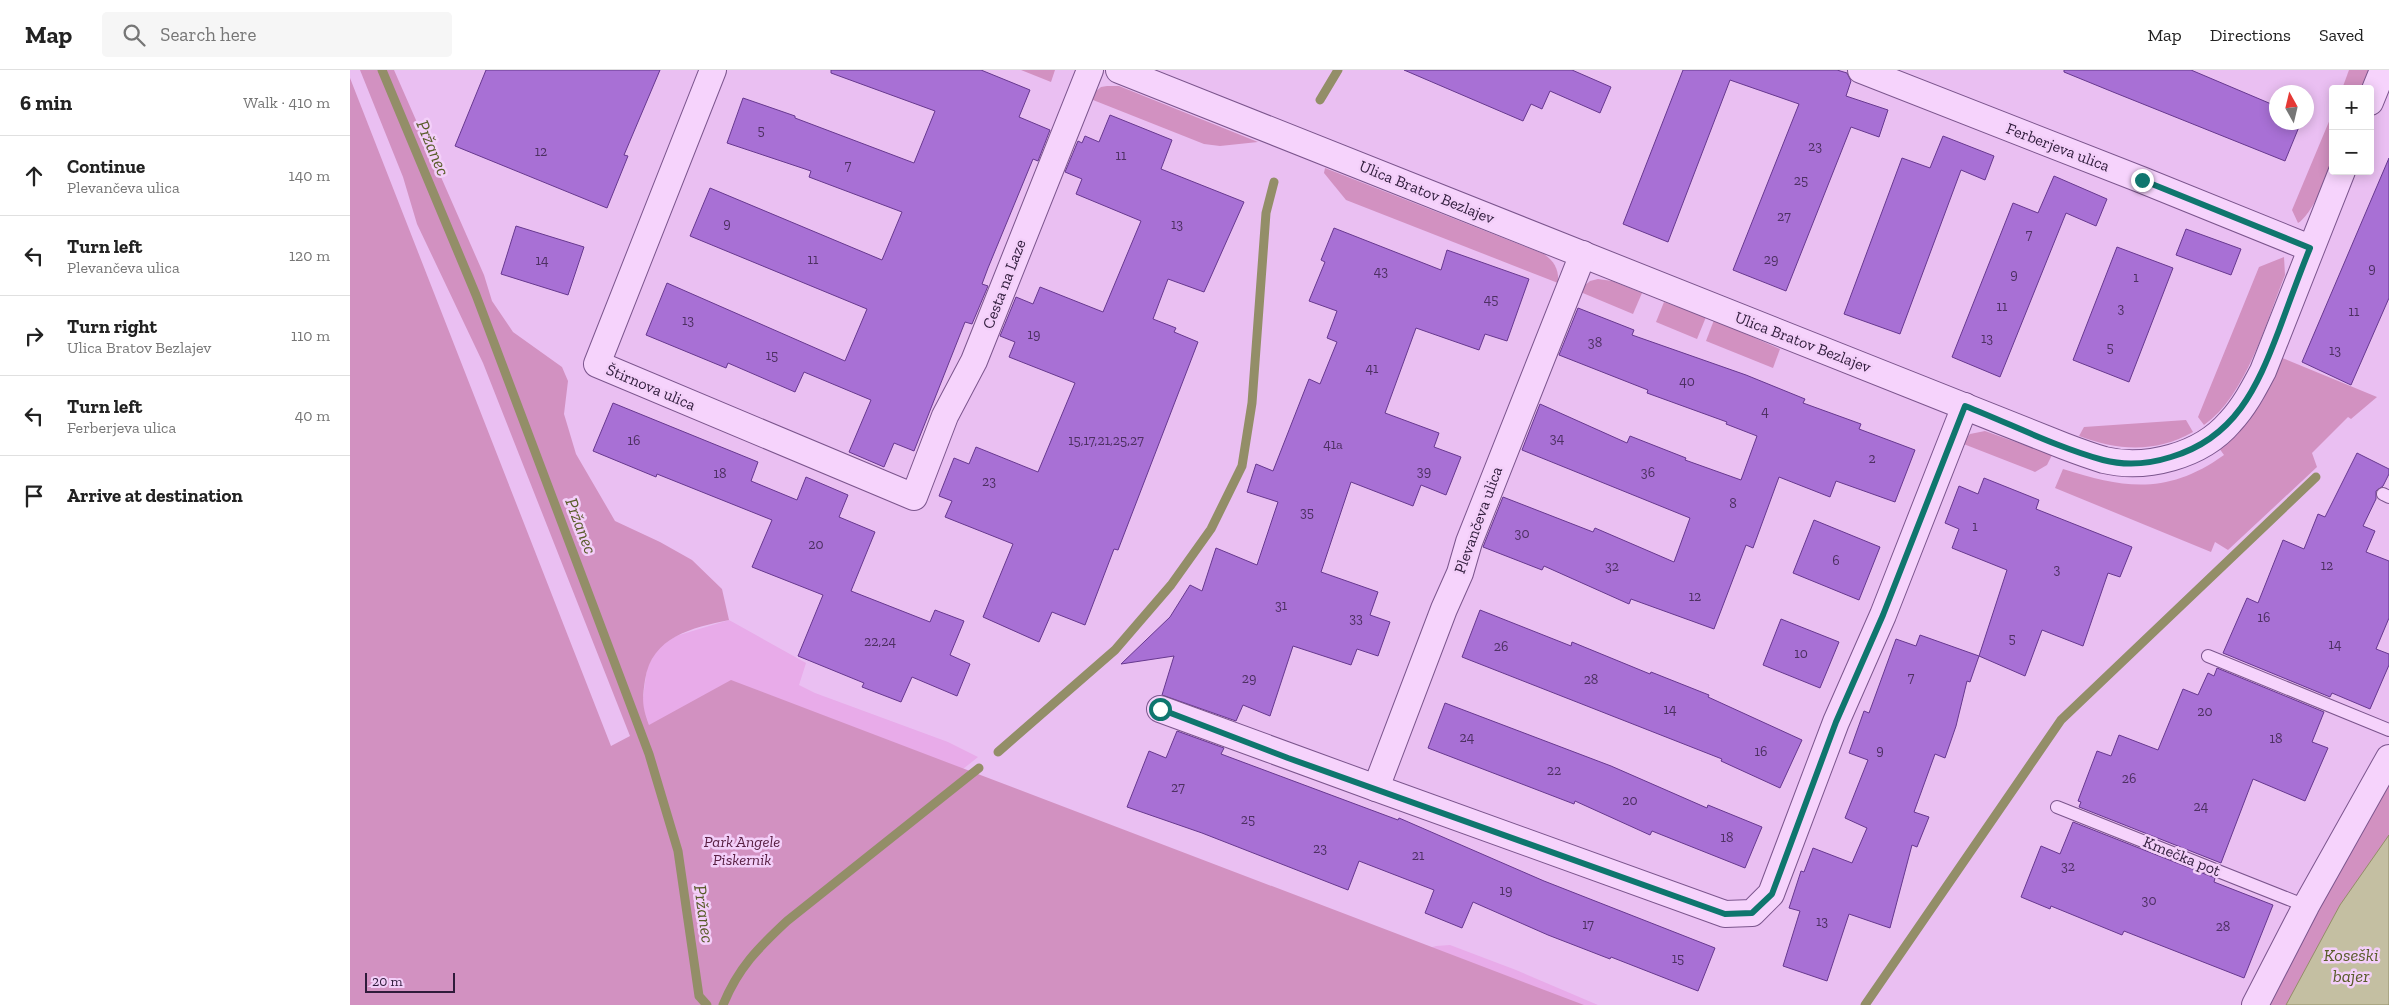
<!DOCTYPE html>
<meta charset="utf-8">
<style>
:root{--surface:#fff;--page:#f6f6f6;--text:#222;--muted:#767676;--line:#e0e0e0}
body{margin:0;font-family:"Zilla Slab",serif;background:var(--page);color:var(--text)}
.controls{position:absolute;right:15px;top:15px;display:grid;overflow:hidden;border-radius:5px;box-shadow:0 2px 12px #0003}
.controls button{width:45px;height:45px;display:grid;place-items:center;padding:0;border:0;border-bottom:1px solid var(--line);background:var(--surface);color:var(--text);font:25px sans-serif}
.compass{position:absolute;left:1919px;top:15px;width:45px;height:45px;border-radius:50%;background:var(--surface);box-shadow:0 2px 12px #0003;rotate:352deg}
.scale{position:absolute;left:15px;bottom:12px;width:90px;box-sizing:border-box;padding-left:5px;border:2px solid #2f1b3b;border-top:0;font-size:14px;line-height:18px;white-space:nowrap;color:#2f1b3b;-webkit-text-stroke:4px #f3cff9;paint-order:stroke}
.stop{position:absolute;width:15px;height:15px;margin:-11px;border:4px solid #0f766e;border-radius:50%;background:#fff}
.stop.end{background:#0f766e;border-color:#fff;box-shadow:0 1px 5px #0008}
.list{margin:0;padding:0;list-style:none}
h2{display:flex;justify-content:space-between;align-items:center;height:65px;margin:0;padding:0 20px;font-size:21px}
h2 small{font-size:16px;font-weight:400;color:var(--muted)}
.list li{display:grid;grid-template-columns:32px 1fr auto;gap:15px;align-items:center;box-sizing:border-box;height:80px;padding:0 20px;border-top:1px solid var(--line)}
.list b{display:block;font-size:19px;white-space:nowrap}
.list p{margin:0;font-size:16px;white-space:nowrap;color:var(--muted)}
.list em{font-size:16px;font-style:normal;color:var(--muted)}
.icon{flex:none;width:28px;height:28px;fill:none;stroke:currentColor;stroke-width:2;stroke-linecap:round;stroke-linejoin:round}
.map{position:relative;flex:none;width:2039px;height:935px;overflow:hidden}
header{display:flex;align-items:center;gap:30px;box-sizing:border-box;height:70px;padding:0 25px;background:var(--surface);border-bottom:1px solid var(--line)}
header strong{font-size:24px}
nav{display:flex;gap:28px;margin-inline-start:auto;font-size:18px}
.search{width:350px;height:45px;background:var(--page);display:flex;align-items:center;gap:12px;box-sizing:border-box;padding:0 18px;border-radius:5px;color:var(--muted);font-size:19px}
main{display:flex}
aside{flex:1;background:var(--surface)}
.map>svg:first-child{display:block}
.farmland{fill:#e8abe9}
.green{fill:#d291c1}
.water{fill:#c4bfa2;stroke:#938e68}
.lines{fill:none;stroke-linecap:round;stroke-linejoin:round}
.stream{stroke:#938e68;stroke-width:9}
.building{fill:#a870d5;stroke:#67388f}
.lane-casing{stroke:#7b558d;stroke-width:14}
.street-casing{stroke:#7b558d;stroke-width:28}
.lane{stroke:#f6d3fc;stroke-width:12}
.street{stroke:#f6d3fc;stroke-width:26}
.route{stroke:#0f766e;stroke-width:6}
.labels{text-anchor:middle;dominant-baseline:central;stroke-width:5;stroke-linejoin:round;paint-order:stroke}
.number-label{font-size:14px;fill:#4d3062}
.street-label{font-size:16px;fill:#2f1b3b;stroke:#f3cff9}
.park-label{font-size:16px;font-style:italic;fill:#592043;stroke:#f3cff9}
.water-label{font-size:18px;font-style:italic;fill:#585c29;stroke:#f3cff9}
</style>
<header>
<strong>Map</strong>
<div class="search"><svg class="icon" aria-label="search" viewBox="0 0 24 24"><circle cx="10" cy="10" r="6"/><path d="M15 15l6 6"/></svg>Search here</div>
<nav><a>Map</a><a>Directions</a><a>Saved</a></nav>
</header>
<main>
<aside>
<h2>6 min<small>Walk · 410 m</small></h2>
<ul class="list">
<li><svg class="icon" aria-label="ahead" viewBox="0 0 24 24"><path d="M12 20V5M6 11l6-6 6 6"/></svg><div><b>Continue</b><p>Plevančeva ulica</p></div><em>140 m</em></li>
<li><svg class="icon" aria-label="left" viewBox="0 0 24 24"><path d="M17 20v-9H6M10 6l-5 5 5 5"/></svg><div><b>Turn left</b><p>Plevančeva ulica</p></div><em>120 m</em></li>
<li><svg class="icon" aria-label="right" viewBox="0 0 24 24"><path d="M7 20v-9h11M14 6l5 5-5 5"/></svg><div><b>Turn right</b><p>Ulica Bratov Bezlajev</p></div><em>110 m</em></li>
<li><svg class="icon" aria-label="left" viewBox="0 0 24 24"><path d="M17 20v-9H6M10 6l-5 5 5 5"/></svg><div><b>Turn left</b><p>Ferberjeva ulica</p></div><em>40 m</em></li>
<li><svg class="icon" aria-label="arrive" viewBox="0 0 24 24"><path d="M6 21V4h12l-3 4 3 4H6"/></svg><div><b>Arrive at destination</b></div></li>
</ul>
</aside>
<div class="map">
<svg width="2039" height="935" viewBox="0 0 2039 935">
<rect width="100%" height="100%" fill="#eabff2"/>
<g class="farmland">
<path d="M379 550 456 593 449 615 465 623 598 672 628 687 488 799 386 892 292 635 297 598 308 578 326 566Z"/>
<path d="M1100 875 1166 900 1248 935H1033L1069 881 1086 876Z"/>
</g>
<g class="green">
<path d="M10 0H44L134 205 142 231 163 262 212 297 218 311 214 344 226 384 265 451 310 472 342 490 372 519 379 550C342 558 302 566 295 610 292 630 292 636 299 655L381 610 1234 935H0V8L261 676 280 666 133 293 67 154 53 107Z"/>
<path d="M671 0H705L701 12Z"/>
<path d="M1999 0H2019L2012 19H1992Z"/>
<path d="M757 16H769L908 72 870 76 854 74 738 28 751 17Z"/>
<path d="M1983 42C1983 57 1985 74 1983 89 1981 103 1960 147 1948 153L1942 140Z"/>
<path d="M975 98 1194 184C1205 192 1209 200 1208 213L996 130 974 103Z"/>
<path d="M1934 187 1935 205C1916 252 1896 326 1854 355L1848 347 1909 197Z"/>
<path d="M1248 209 1262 211 1292 223 1283 244 1228 221 1240 211Z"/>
<path d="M1314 232 1356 247 1347 269 1306 252Z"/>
<path d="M1364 250 1430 279 1423 298 1356 271Z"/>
<path d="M1930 287 2027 327 2001 349 1998 347 1962 383 1967 397 1878 480 1865 472 1861 482 1705 418 1713 399C1775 419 1818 425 1874 385L1869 378 1897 351 1906 340 1913 330Z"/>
<path d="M1836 350 1843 362C1806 383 1768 381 1729 366L1734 357Z"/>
<path d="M1635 361 1702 385 1697 395 1685 402 1611 373 1620 364Z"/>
<path d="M2039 711V935H1916Z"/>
</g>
<path class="water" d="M2039 765V935H1936L1990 835Z"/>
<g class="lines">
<g class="stream">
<path d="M32 0 126 225 299 684 328 781 349 926 357 935"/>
<path d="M970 30 988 0"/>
<path d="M648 682 765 580 821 515 861 459 892 396 902 333 916 143 924 112"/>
<path d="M373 935C388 898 408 878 437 851L629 698"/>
<path d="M1515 935 1711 650 1966 407"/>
</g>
</g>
<g class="building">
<path d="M136 0H310L274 85 278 86 257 138 105 76Z"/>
<path d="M481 0H631L680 20 669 47 700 60 688 91 683 89 638 198 632 214 638 216 622 254 615 252 564 381 544 373 534 397 499 382 521 330 454 302 445 322 378 293 376 298 296 265 317 213 495 291 517 239 340 166 360 118 532 190 552 142 459 107 461 101 377 73 393 28 445 46V48L564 93 585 41 481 3Z"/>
<path d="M1054 0H1222L1261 17 1250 43 1200 21 1192 39 1181 34 1173 51Z"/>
<path d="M1333 0H1487L1497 3 1501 11 1496 26 1538 40 1529 67 1501 57 1436 221 1383 200 1449 34 1380 10 1318 172 1273 154Z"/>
<path d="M1714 0H1841L1926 36V52H1951L1935 91 1763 22 1714 2Z"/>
<path d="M760 45 822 70 811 99 894 132 854 222 818 209 803 249 826 258 824 262 848 272 768 480 764 479 735 555 702 542 689 572 633 547 663 474 595 447 602 431 589 426 604 388 619 394 626 377 688 402 725 313 659 287 665 272 650 266 666 227 683 234 690 217 753 242 791 151 726 124 732 109 715 102 728 71 732 73 735 66 749 72Z"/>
<path d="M1593 66 1644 86 1635 110 1611 100 1550 264 1494 244 1552 88 1580 98Z"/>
<path d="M2039 88V228L2001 315 1952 292Z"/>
<path d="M1704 106 1757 129 1746 156 1716 143 1650 307 1602 287 1663 133 1688 143Z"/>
<path d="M166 156 234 177 218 225 151 204Z"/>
<path d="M984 158 1091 200 1097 180 1179 209 1157 271 1135 264 1129 280 1066 258 1035 343 1089 363 1084 377 1111 387 1096 425 1071 415 1063 436 1001 412 971 502 1028 522 1020 545 1040 552 1028 586 1007 579 1001 595 943 576 920 646 893 635 886 651 812 625 824 586 771 594 820 547 840 515 852 521 866 478 907 495 928 432 897 422 906 394 923 401 959 309 970 314 987 272 977 268 987 241 959 231 975 192 971 190Z"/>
<path d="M1836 159 1891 179 1881 205 1826 185Z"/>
<path d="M1767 177 1823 198 1779 312 1723 290Z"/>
<path d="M1228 238 1284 260 1282 265 1396 305 1455 329 1453 333 1511 354 1509 359 1565 380 1545 432 1486 411 1480 427 1429 407 1403 478 1396 475 1364 559 1281 529 1279 534 1194 496 1192 500 1133 477 1153 427 1243 462 1245 458 1324 492 1340 448 1172 380 1190 334 1277 373 1280 366 1336 388 1335 390 1391 410 1407 366 1376 354 1377 352 1297 323 1298 320 1209 285Z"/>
<path d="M263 333 408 392 401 411 447 430 456 407 498 425 489 447 525 462 501 521 580 552 585 540 614 551 600 585 620 594 607 626 562 607 551 632 512 617 514 613 448 586 473 525 402 497 422 450 307 404 306 407 243 381Z"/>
<path d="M2007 383 2039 399V404L2033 416 2026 421V429L2013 456 2025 461 2016 482 2039 491V548L2026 579 2039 584V595L2020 639 1982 623 1980 627 1873 583 1897 528 1908 533 1933 470 1954 479 1968 444 1975 447Z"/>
<path d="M1634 408 1689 430 1686 439 1782 477 1770 507 1758 503 1733 576 1692 560 1675 606 1629 586 1657 500 1602 478 1609 459 1595 453 1609 416 1628 424Z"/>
<path d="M1464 450 1530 477 1509 530 1443 503Z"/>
<path d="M1130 540 1221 576 1222 572 1300 604 1301 602 1359 625 1358 627 1452 670 1430 718 1371 691 1372 689 1112 587Z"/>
<path d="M1431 549 1489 572 1470 618 1413 595Z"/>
<path d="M1570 565 1629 586 1620 612 1617 611 1606 656 1595 688 1585 684 1564 742 1579 747 1567 777 1562 775 1540 858 1499 844 1477 911 1433 896 1450 841 1439 838 1451 801 1454 802 1463 778 1502 793 1517 758 1495 748 1518 690 1499 683 1514 641 1519 643 1546 569 1566 576Z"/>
<path d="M1867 598 1974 642 1962 672 1978 678 1955 731 1903 709 1871 793 1729 737 1731 732 1728 731 1747 681 1761 686 1769 665 1808 680 1833 619 1848 625 1858 603 1864 606Z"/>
<path d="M1095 633 1261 696 1357 738 1358 735 1412 757 1395 798 1302 761 1300 765 1225 731 1224 734 1078 678Z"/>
<path d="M827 661 874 678 871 684 1048 750 1049 748 1194 811 1365 878 1348 921 1261 887 1260 889 1198 865 1123 832 1112 858 1075 843 1084 820 1009 791 998 820 852 763 777 737 799 681 816 688Z"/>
<path d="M1723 752 1865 808 1864 812 1923 835 1894 908 1774 861 1772 865 1701 836 1700 839 1671 827 1691 776 1710 784Z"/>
</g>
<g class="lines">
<defs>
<g id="lane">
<path d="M2033 424 2039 427"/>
<path d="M1858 586 2039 660"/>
<path d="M1707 737 1956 836"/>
</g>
<g id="street">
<path d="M363 0 247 294 564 427 595 346 624 291 740 0"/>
<path d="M769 0 1714 376C1727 381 1741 386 1754 390 1796 400 1851 386 1880 352 1894 337 1903 320 1913 301L1992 101"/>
<path d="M1511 0 1792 110 1960 178"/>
<path d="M2020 32 2033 0"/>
<path d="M1233 184 1119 472 1110 503 1094 539 1026 718 1375 844 1402 843 1421 824 1486 652 1533 545 1615 336"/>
<path d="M810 639 1026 718"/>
<path d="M1905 935 1956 836 2039 688"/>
</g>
</defs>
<use href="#lane" class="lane-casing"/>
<use href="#street" class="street-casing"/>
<use href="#lane" class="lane"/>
<use href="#street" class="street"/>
</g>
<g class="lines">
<path class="route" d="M810 639 938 688 1375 844 1402 843 1422 824 1486 652 1533 545 1615 336C1661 354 1706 377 1753 390 1776 396 1799 394 1821 387 1885 368 1907 318 1929 260 1939 233 1949 205 1960 178L1792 110"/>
</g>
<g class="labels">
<g class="number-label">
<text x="411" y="60">5</text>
<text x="1465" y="76">23</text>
<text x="191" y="81">12</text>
<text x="771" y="85">11</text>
<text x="498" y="95">7</text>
<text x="1451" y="110">25</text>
<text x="1434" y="146">27</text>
<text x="377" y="153">9</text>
<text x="827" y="154">13</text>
<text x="1679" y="164">7</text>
<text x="463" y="189">11</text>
<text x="1421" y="189">29</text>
<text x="192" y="190">14</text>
<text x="2022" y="198">9</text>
<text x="1031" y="201">43</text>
<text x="1664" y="204">9</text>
<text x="1786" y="207">1</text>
<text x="1141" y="229">45</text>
<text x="1652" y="236">11</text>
<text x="1771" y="238">3</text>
<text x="2004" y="241">11</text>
<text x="338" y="250">13</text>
<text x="684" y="264">19</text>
<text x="1637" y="268">13</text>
<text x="1245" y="272">38</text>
<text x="1760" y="277">5</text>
<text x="1985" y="280">13</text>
<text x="422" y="285">15</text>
<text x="1022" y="298">41</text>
<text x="1337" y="311">40</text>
<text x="1415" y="341">4</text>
<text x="1207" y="368">34</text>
<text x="284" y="370">16</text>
<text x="756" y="370">15,17,21,25,27</text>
<text x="983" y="374">41a</text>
<text x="1522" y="388">2</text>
<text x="1074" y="401">39</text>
<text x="1298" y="402">36</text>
<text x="370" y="403">18</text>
<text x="639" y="411">23</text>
<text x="1383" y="433">8</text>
<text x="957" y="442">35</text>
<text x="1625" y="456">1</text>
<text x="1172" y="463">30</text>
<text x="466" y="474">20</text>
<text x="1486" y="490">6</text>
<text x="1977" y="495">12</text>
<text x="1262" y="496">32</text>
<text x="1707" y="499">3</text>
<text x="1345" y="526">12</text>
<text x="931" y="535">31</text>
<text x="1914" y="547">16</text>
<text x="1006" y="548">33</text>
<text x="1662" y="568">5</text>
<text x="530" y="571">22,24</text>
<text x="1985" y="574">14</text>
<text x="1151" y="576">26</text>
<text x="1451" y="583">10</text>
<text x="1561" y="607">7</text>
<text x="899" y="608">29</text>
<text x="1241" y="609">28</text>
<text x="1320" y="639">14</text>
<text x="1855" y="641">20</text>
<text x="1117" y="667">24</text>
<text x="1926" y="668">18</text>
<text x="1530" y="680">9</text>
<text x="1411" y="681">16</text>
<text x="1204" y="700">22</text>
<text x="1779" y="708">26</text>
<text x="828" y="717">27</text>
<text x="1280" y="730">20</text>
<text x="1851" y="736">24</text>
<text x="898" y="749">25</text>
<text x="1377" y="767">18</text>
<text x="970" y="778">23</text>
<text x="1068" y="785">21</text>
<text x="1718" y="796">32</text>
<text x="1156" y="820">19</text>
<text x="1799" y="830">30</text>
<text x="1472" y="851">13</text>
<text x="1238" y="854">17</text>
<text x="1873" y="856">28</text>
<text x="1328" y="888">15</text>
</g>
<g class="street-label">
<text transform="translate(1708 77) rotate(21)">Ferberjeva ulica</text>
<text transform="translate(1077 122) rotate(22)">Ulica Bratov Bezlajev</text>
<text transform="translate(654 214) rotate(-69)">Cesta na Laze</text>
<text transform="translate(1453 272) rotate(21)">Ulica Bratov Bezlajev</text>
<text transform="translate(301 317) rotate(23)">Štirnova ulica</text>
<text transform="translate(1128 450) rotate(-70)">Plevančeva ulica</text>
<text transform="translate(1832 786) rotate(22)">Kmečka pot</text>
</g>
<g class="park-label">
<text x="392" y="771">Park Angele<tspan x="392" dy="18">Piskernik</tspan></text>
</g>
<g class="water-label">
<text transform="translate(83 78) rotate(67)">Pržanec</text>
<text transform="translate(231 456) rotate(69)">Pržanec</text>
<text transform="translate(354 844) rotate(82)">Pržanec</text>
<text x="2001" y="885">Koseški<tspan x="2001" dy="21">bajer</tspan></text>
</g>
</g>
</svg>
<div class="controls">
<button>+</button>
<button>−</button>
</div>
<svg class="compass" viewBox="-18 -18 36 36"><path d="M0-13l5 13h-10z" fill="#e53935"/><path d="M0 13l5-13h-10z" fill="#767676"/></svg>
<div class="scale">20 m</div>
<div class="stop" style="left:810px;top:639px"></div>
<div class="stop end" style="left:1792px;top:110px"></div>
</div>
</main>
